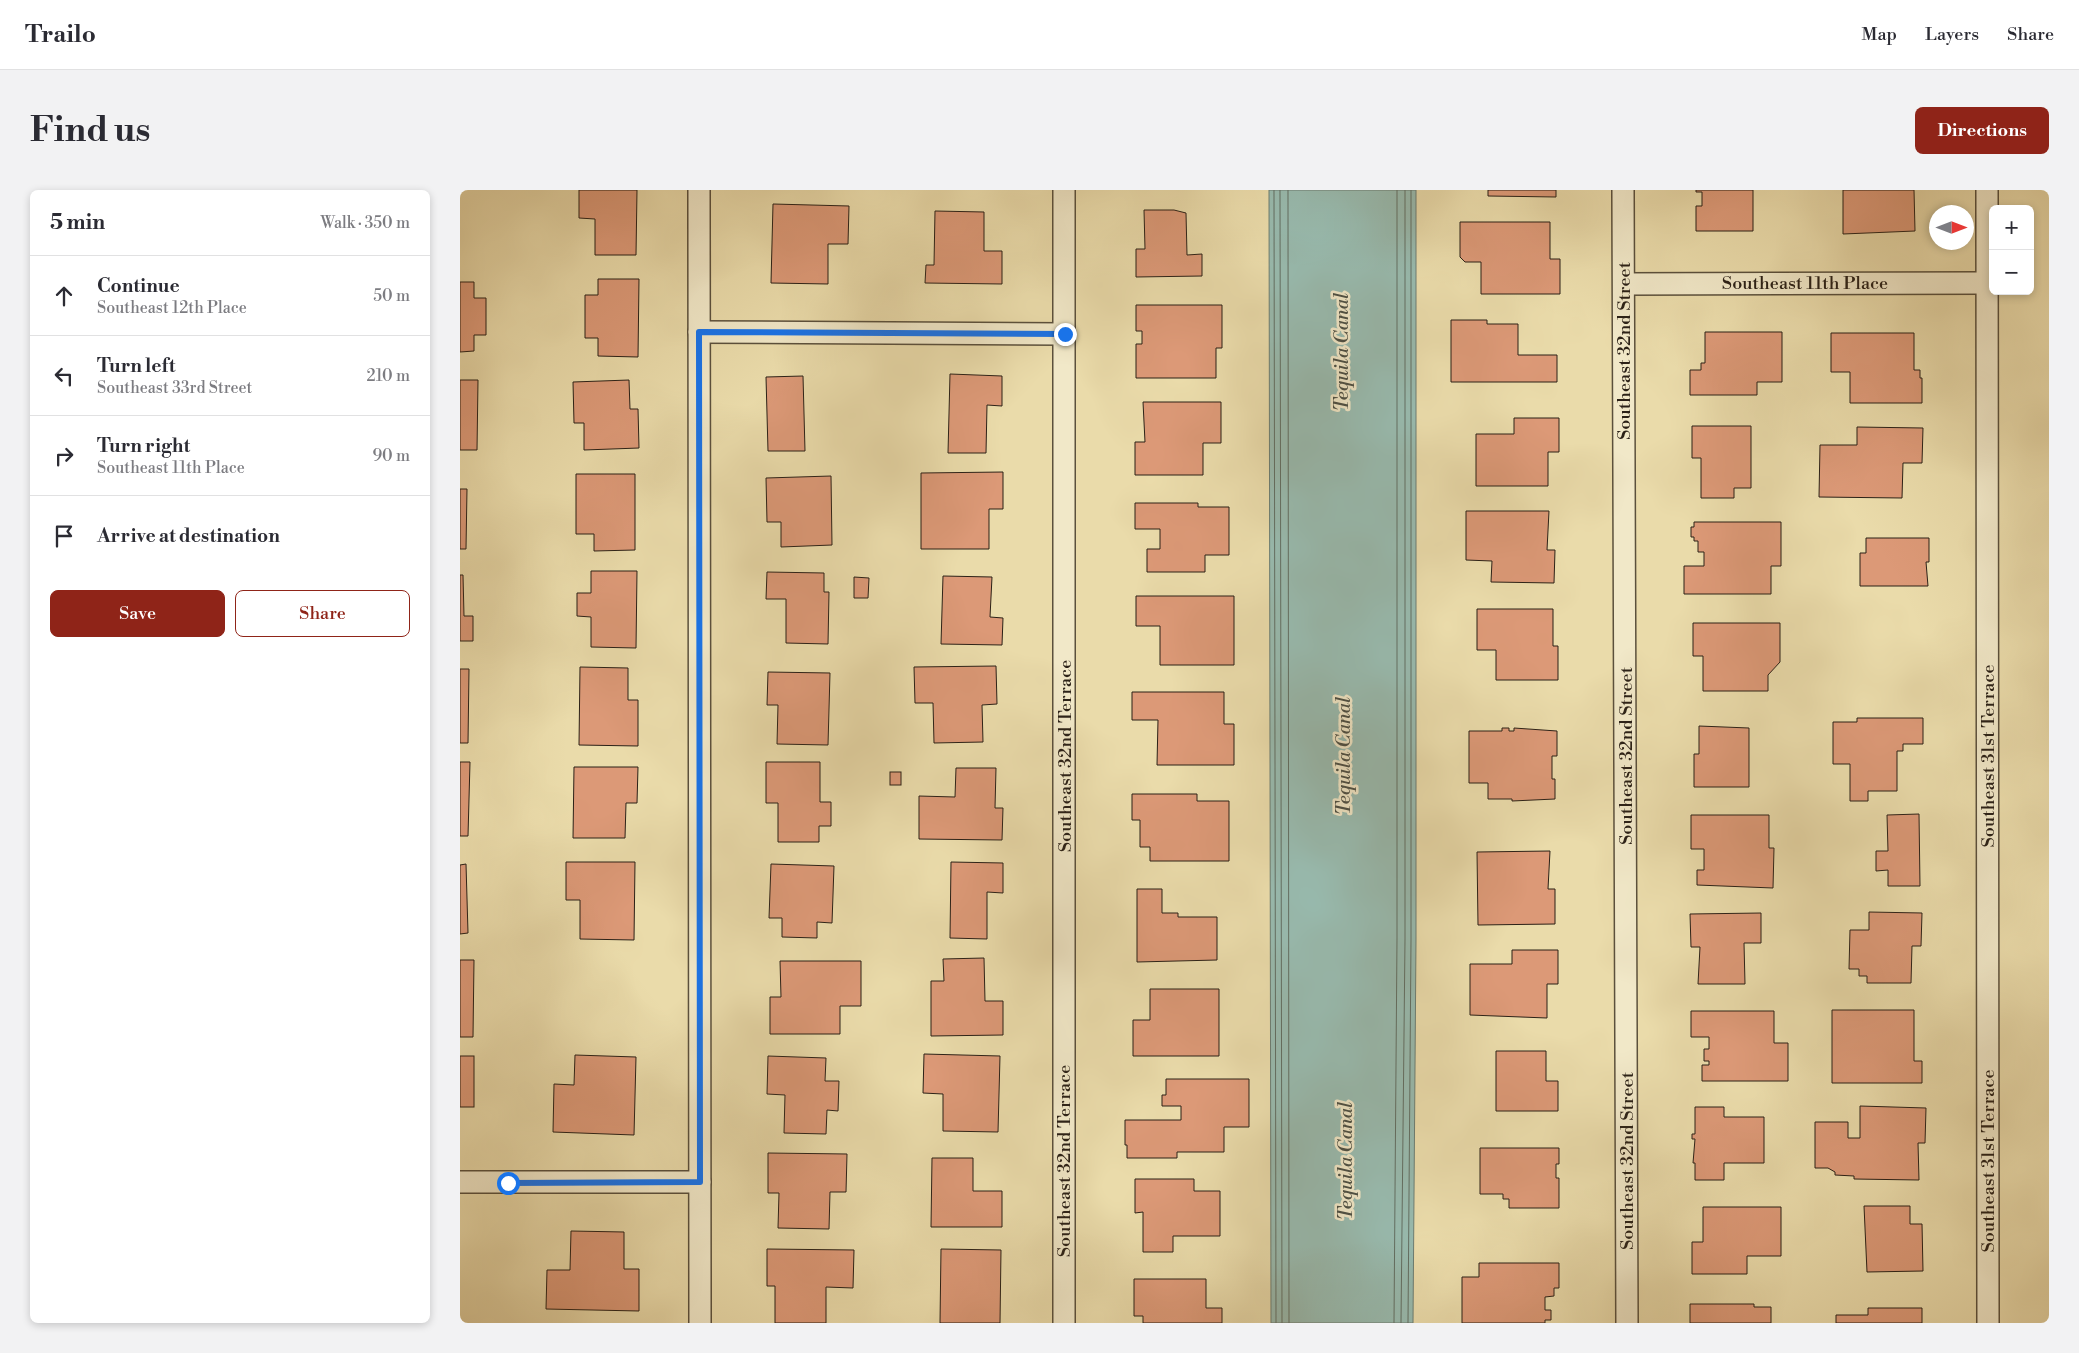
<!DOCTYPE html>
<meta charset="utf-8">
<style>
:root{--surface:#fff;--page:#f2f2f3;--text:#2b2b33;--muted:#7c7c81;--line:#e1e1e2;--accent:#8f2418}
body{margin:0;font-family:"Libre Bodoni",serif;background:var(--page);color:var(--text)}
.controls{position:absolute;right:15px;top:15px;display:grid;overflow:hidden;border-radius:8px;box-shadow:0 2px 8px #0003}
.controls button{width:45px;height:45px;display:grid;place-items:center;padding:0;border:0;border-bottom:1px solid var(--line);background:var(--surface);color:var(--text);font:25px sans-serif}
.compass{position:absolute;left:1469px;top:15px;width:45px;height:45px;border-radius:50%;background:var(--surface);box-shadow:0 2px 8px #0003;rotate:90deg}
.stop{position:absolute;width:15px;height:15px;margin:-11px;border:4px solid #1a73e8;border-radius:50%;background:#fff}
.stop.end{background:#1a73e8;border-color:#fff;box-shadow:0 1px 5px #0008}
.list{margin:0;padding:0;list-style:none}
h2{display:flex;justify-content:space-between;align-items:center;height:65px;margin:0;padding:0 20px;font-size:21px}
h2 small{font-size:16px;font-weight:400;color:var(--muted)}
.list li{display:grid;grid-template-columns:32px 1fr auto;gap:15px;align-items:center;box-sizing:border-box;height:80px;padding:0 20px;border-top:1px solid var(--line)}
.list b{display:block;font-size:19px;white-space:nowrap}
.list p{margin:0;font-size:16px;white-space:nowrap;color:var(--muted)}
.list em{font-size:16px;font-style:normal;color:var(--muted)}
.actions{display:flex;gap:10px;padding:15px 20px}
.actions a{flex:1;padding:11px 0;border:1px solid var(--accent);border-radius:8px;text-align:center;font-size:18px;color:var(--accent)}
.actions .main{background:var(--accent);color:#fff}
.icon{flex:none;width:28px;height:28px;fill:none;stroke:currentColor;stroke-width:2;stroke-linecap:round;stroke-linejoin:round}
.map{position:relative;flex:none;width:1589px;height:1133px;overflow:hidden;border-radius:8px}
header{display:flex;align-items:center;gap:30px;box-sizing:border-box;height:70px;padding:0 25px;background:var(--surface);border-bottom:1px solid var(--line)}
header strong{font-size:24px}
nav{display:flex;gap:28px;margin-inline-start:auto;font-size:18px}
.intro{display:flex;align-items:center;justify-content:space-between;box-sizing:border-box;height:120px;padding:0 30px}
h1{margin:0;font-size:35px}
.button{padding:12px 22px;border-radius:8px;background:var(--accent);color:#fff;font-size:18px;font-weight:700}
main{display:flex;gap:30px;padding:0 30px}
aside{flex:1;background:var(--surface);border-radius:8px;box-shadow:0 2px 8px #0003}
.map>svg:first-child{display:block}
.water{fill:#98baae;stroke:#6c7d72}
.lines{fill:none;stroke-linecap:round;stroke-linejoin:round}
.shore{stroke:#626e62;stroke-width:1}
.building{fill:#dc9977;stroke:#2b2117}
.minor-casing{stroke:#5b503c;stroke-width:24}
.minor{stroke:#f1e8c8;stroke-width:21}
.route{stroke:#1a73e8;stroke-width:6}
.labels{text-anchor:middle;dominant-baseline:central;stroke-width:5;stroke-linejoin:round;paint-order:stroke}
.street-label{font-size:18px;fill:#2b2117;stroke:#f1e8c8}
.water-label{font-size:19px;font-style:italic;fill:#4c4f44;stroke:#f1e8c8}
</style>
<header>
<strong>Trailo</strong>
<nav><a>Map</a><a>Layers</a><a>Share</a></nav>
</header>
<div class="intro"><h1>Find us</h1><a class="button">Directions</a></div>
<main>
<aside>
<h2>5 min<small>Walk · 350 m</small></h2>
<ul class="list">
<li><svg class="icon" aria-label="ahead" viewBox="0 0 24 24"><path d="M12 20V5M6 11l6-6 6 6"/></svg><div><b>Continue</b><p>Southeast 12th Place</p></div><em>50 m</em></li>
<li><svg class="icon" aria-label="left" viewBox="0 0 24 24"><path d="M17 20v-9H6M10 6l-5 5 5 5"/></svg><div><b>Turn left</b><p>Southeast 33rd Street</p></div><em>210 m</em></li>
<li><svg class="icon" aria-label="right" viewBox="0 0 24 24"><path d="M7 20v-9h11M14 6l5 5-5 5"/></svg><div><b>Turn right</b><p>Southeast 11th Place</p></div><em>90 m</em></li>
<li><svg class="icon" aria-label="arrive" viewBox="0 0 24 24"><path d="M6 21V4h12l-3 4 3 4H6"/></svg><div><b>Arrive at destination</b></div></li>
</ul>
<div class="actions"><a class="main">Save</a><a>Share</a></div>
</aside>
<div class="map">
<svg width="1589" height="1133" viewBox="0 0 1589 1133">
<rect width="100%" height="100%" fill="#eadbaa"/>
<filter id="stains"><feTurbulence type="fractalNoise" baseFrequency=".004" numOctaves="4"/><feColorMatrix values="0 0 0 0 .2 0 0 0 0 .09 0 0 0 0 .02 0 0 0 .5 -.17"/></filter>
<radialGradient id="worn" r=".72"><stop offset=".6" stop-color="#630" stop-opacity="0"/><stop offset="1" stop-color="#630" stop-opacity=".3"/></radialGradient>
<path class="water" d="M809 0H956V749L953 1133H811Z"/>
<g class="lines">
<g class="shore">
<path d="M814 0 816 1133"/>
<path d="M820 0 822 1133"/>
<path d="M828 0 829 1133"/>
<path d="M934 1133 937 748V0"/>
<path d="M941 1133 945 749V0"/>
<path d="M948 1133 951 749V0"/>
</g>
</g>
<g class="building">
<path d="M119 0H177L176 65H135V29L119 28Z"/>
<path d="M1028 0H1096V7L1028 6Z"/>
<path d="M1236 0H1293V41H1236V16H1242V2H1236Z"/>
<path d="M1383 0H1454L1455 41 1383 44Z"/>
<path d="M313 14 389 16 388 54H368V94L311 93Z"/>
<path d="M684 20H714L726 23 727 65 742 64V86L676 87V59H685Z"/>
<path d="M475 21 524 22V61H542V94L465 93 466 75H474Z"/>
<path d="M1000 32H1090V69H1100V104H1021V72H1005L1000 67Z"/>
<path d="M138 89H179L178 167 138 166V148H125V105H138Z"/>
<path d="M0 92H14V108H26V145H14V161L0 162Z"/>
<path d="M676 115H762V158H756V188H676V154H682V141H676Z"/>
<path d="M991 130H1027V134H1058V165H1097V192H991Z"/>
<path d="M1245 142H1322V192H1297V205H1230V180H1241V173H1245Z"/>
<path d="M1371 143H1454V180H1460V188H1462V213H1390V182H1371Z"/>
<path d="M490 184 542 186V216L527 215 526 263H488Z"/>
<path d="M343 186 345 261H308L306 187Z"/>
<path d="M0 190H18L17 260H0Z"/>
<path d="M169 190 170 219H178L179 258 124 260V233H114L113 192Z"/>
<path d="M683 212H761V253H743V285H675V252H685Z"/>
<path d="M1054 228H1099V262H1088V296H1016V244H1054Z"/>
<path d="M1232 236H1291V298H1274V308H1241V268H1232Z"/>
<path d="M1397 237 1463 238 1462 273H1443L1442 308 1359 307 1360 255H1397Z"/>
<path d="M543 282V319H529V359H461V283Z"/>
<path d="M116 284H175V360L134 361V344H116Z"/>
<path d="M371 286 372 355 321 357V332H307L306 288Z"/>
<path d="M0 299H7L6 359H0Z"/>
<path d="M675 313H738V317H769V365H745V382H687V359H700V339H675Z"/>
<path d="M1006 321H1089L1087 360H1095L1094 393 1031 392 1032 371 1006 370Z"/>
<path d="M1234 332H1321V376H1311V404H1224V376H1244V362H1238V351H1234V347H1231V337H1234Z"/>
<path d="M1406 348H1469V372H1466L1468 396H1400V363H1406Z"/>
<path d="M131 381H177L176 458 131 457V427L117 426V403H131Z"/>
<path d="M307 382 364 383V402H369L368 454 326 453V409H306Z"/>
<path d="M0 385H3L4 426H13V451H0Z"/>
<path d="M483 386 532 387 530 427 543 428 542 455 481 454Z"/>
<path d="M394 387 409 388 408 408H394Z"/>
<path d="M676 406H774V475H700V436H676Z"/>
<path d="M1017 419H1093V456H1098V490H1036V460H1017Z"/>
<path d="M1233 433H1320V472L1308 485V501H1243V466H1233Z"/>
<path d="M536 476 537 514 522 515 523 552 474 553 473 513H455L454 477Z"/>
<path d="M120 477 168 478V510H178V556L119 555Z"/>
<path d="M0 479H9L8 553H0Z"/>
<path d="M308 482 370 483 368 555 317 554 318 515H307Z"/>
<path d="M672 502H764V534H774V575H697L698 530H672Z"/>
<path d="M1397 528H1463V554H1443V561H1437V601H1408V611H1390V574H1373V532H1397Z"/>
<path d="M1239 536 1289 538V597H1234V564H1239Z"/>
<path d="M1042 538H1049V541H1054V538L1097 541V566H1092V589H1095V609L1052 611V609H1028V593H1009V541H1042Z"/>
<path d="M0 572H10L8 646H0Z"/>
<path d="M306 572H360V612H371V636H359V652H318V613H306Z"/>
<path d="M114 577H178L177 613H166L165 648H113Z"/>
<path d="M496 578H536L535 618H543L542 650 459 649V606L495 607Z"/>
<rect x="430" y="582" width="11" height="13"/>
<path d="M672 604H737V611H769V671H690V657H680V630H672Z"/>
<path d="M1459 624 1460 696H1428V680L1416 681V661H1428L1427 625Z"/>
<path d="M1231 625H1309V658H1314L1313 698 1237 695V680H1244V659H1231Z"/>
<path d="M1090 661 1088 699H1095V734L1018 735 1017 662Z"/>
<path d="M106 672H175L174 750 120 749V710H106Z"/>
<path d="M491 672 543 673V703L527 702V749L490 748Z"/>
<path d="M6 674 8 743 0 744V675Z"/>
<path d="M311 674 374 676 372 733 357 732V748L322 747V728H309Z"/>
<path d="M677 699H702V723H718V727H757V770L677 772Z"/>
<path d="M1409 722 1462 723 1461 756H1452L1451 793H1407V786H1399V779H1389L1390 740H1409Z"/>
<path d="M1301 723V753H1284L1285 794H1238L1240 757H1231L1230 724Z"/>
<path d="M1052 760H1098V794H1087V828L1010 825V774H1052Z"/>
<path d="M524 768 525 811H543V845L471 846V791H484L483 769Z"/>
<path d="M0 770H14L13 847H0Z"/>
<path d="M320 771H401V816H380V844H310V807H321Z"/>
<path d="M690 799H759V866H673V830H690Z"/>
<path d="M1372 820H1454V871H1462V893H1372Z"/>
<path d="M1231 821H1314V853H1328V891H1242V875H1249V871H1244V859H1249V847H1231Z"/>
<path d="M1036 861H1086V891H1098V921H1036Z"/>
<path d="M464 864 540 866 538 942 483 941V904L463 903Z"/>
<path d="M115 865 176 867 174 945 93 942 94 894 114 895Z"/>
<rect x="0" y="866" width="14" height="51"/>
<path d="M308 866 366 868 365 891H379L378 921 367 920 366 944 324 943 325 905 307 904Z"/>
<path d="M706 889H789V937H764V962H717V968H667V955H665V930H721V916H702V905H706Z"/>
<path d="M1400 916 1466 918 1465 953H1458L1459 990 1394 989V986L1375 985V982L1368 978H1355V932H1388V948H1400Z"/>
<path d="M1235 917H1264V927H1304V973H1264V990H1235V973H1233L1235 949H1232V944H1235Z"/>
<path d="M1020 958H1099V974H1096V988H1099V1018H1049V1009H1043V1004H1020Z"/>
<path d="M308 963 387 964 386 1002H370L369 1039 318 1038 319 1003H308Z"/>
<path d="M472 968H513V1001H542V1037H471Z"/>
<path d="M675 989H734V1001H760V1046H713V1062H683V1022L675 1023Z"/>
<path d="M1404 1016H1450V1034H1462L1463 1081 1407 1082Z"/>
<path d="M1243 1017H1321V1066H1287V1084H1232V1052H1243Z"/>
<path d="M111 1041 164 1042V1079H179V1121L86 1119 87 1080H110Z"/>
<path d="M307 1059 394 1060 393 1098 366 1097V1133H315V1096H307Z"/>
<path d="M481 1059 541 1060 540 1133H480Z"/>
<path d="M1019 1073H1099V1098H1094V1106L1085 1107V1120H1091V1130H1085V1133H1002V1087H1019Z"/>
<path d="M674 1089H746V1118H762V1133H683V1126H674Z"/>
<path d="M1230 1114H1294V1117H1311V1133H1230Z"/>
<path d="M1408 1118H1462V1133H1376V1125H1408Z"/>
</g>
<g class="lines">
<defs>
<g id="minor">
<path d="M239 0 240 1133"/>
<path d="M1163 0 1167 1133"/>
<path d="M1527 0 1528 1133"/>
<path d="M1164 94 1525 93"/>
<path d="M239 142 605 144"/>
<path d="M0 992H240"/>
<path d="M604 1133V0"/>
</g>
</defs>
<use href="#minor" class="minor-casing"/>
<use href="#minor" class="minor"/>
</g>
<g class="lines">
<path class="route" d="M48 993 240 992 239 142 605 144"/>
</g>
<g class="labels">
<g class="street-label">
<text x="1345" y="93">Southeast 11th Place</text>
<text transform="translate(1164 161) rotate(-90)">Southeast 32nd Street</text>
<text transform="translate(605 566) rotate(-90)">Southeast 32nd Terrace</text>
<text transform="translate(1166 566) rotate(-90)">Southeast 32nd Street</text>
<text transform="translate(1528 566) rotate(-90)">Southeast 31st Terrace</text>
<text transform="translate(604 971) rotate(-90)">Southeast 32nd Terrace</text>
<text transform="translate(1167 971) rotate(-90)">Southeast 32nd Street</text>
<text transform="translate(1528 971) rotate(-90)">Southeast 31st Terrace</text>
</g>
<g class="water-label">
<text transform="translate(882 162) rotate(-90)">Tequila Canal</text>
<text transform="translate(884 566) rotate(-90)">Tequila Canal</text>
<text transform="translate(886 971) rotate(-90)">Tequila Canal</text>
</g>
</g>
<rect width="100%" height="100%" filter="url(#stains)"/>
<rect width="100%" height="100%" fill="url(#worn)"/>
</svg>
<div class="controls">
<button>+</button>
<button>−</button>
</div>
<svg class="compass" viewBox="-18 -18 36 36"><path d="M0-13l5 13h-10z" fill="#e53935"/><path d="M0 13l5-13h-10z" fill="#7c7c81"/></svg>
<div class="stop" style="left:48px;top:993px"></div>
<div class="stop end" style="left:605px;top:144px"></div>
</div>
</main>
